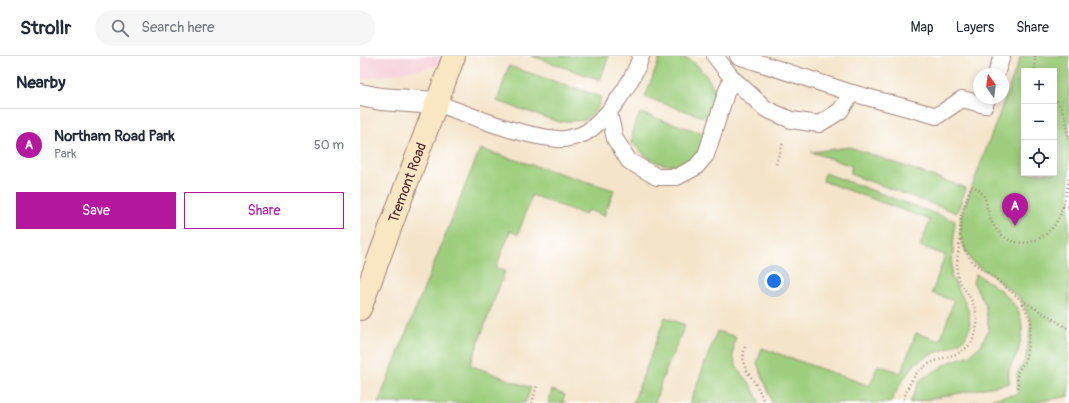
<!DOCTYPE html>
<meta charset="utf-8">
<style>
:root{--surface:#fff;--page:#f6f6f7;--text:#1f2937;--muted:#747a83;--line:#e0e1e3;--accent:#b5179e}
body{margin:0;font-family:Pangolin,sans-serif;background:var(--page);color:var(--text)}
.controls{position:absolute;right:12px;top:12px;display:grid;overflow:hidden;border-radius:0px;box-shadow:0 2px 10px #0003}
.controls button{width:36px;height:36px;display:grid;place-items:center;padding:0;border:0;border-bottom:1px solid var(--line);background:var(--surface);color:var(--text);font:20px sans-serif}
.compass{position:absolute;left:613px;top:12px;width:36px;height:36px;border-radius:50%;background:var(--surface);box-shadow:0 2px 10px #0003;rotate:346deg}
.you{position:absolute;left:414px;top:225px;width:14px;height:14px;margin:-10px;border:3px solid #fff;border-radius:50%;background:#1a73e8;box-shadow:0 0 0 6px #1a73e833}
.badge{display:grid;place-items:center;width:26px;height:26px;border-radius:50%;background:var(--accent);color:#fff;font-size:13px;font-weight:700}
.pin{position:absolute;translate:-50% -33px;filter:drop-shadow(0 1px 2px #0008)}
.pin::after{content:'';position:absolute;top:21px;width:14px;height:12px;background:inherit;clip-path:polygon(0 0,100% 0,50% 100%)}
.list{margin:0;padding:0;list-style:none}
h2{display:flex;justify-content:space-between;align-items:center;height:52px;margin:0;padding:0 16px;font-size:17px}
h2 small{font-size:13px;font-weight:400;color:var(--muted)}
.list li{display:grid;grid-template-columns:26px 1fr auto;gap:12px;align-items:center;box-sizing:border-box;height:72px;padding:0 16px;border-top:1px solid var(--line)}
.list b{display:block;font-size:15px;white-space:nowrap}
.list p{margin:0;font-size:13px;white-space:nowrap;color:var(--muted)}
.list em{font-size:13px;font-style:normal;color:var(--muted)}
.actions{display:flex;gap:8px;padding:12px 16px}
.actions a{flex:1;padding:9px 0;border:1px solid var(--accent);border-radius:0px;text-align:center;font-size:14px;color:var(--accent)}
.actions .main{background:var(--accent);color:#fff}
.icon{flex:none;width:22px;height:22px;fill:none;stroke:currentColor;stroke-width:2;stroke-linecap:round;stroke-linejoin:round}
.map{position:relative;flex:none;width:709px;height:347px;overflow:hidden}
header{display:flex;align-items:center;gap:24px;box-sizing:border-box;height:56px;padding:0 20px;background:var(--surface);border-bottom:1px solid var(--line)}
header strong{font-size:19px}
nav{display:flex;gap:22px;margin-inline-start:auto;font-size:14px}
.search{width:280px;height:36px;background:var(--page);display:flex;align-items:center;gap:10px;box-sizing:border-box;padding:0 14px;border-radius:22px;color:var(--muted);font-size:15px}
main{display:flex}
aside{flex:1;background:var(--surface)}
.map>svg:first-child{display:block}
.built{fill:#f5cfda}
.green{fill:#9ece7d;stroke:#747654;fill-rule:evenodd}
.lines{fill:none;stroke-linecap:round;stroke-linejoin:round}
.service-casing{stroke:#9f827a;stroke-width:18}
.minor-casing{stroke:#9f827a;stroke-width:24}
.secondary-casing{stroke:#9f827a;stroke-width:24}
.path{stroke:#9f827a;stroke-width:2.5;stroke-dasharray:1 3;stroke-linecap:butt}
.service{stroke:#fff;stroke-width:16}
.minor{stroke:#fff;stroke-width:22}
.secondary{stroke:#f9e7c3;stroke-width:22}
.labels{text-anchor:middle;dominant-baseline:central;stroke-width:3;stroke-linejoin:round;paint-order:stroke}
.street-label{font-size:14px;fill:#4a1f2b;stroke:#fff}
</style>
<header>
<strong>Strollr</strong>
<div class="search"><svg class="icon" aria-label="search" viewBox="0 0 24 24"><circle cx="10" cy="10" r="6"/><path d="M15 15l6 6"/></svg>Search here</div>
<nav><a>Map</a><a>Layers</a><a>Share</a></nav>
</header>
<main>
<aside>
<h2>Nearby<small></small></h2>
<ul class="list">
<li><span class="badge">A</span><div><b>Northam Road Park</b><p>Park</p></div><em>50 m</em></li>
</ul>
<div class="actions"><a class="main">Save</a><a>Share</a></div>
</aside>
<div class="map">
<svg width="709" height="347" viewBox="0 0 709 347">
<rect width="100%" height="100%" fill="#fff"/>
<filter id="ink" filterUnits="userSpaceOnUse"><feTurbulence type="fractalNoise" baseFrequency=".025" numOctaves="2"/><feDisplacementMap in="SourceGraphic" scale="8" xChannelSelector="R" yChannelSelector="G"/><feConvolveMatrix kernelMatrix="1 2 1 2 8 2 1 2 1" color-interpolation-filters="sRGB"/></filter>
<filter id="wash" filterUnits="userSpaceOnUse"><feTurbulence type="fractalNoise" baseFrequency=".012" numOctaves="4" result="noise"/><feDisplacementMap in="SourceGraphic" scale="16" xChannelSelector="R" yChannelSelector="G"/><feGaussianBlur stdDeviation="0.9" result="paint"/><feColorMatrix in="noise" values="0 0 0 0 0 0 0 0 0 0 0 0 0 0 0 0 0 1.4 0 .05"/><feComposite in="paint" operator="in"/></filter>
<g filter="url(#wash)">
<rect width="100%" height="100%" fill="#f4e4ca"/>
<path class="built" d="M0 0H95L93 7 0 24Z"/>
<g class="green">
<path d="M172 0H249L240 24Z"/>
<path d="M314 0C337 0 349 23 358 40L349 63 285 41 300 2Z"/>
<path d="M661 0H709V340L671 347H610L658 338 657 317 665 305 669 283 671 265 661 243 630 218 613 207 605 194 600 180 601 160ZM664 15H694V117H664Z"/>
<path d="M149 10 241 41 237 53 225 64 199 66 137 45Z"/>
<path d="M280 57 346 78 337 100C331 102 325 106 319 108 300 113 285 100 272 87L273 72Z"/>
<path d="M490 91 606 132 597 157 490 118 492 110 451 96Z"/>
<path d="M120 93 254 134 244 160 228 154 225 159 172 139 158 178 150 175 136 212 145 215 110 309 171 332 165 347H18Z"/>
<path d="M465 117 595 165 591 220 604 244 609 257 610 271 605 282 590 292 571 298 556 307 544 322 530 347H412L409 337 397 307 402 292 510 330 518 309 541 317 556 277 580 285 594 245 572 237 585 199 560 190 570 164 463 125Z"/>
<path d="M616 218C649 238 673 256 657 298 655 303 650 309 649 314 648 318 649 323 650 327L550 347 560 324 590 306 610 299 621 289 629 273 625 248 613 226Z"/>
<path d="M305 261 325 269 301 326 295 347H273Z"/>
<path d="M357 275 376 281 374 287 373 300 377 312 389 326 400 347H330Z"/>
<path d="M192 334 205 339 202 346 206 347H188Z"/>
</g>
</g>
<g filter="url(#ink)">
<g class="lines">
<defs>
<g id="service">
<path d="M355 0 372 22 406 53 431 64 459 68 480 55 492 37"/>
<path d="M378 0 492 37 577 60 602 43 625 49 627 42"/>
<path d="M636 18 642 0"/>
<path d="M76 47C115 61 156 79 198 83 203 84 220 80 225 77 237 70 248 57 257 45 267 31 276 17 281 0"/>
<path d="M249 57 255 83 269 105 297 121H317L336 111 346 99 366 37 372 22"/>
</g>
<path id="minor" d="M0 39 21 43 76 47"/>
<g id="secondary">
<path id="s1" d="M0 253 94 0"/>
</g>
</defs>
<use href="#service" class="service-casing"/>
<use href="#minor" class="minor-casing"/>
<use href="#secondary" class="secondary-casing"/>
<g class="path">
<path d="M675 0V15"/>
<path d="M694 42C705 52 707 69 709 84"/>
<path d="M416 108 423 87"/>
<path d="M703 150 709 151"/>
<path d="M662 244 709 273"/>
<path d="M385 291C380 310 387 314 396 329 400 335 402 341 404 347"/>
<path d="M658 332 657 317 665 305 669 283 671 265 661 244 630 218 613 207 605 194 600 180 601 160 611 130C630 136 624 150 631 164 639 182 657 192 676 184 701 173 704 148 709 123"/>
<path d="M172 347 177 329"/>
<path d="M543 347C546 334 552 319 564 311 580 299 606 302 614 281 621 264 615 249 606 235 603 231 599 226 598 222 595 209 599 194 600 182"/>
</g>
<use href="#service" class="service"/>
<use href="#minor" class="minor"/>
<use href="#secondary" class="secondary"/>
</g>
</g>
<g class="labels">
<g class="street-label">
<text stroke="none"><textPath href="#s1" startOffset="135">Tremont Road</textPath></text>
</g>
</g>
</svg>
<div class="controls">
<button>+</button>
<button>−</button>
<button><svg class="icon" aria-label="locate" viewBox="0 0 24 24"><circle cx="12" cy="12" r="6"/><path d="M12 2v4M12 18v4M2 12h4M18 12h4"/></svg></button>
</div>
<svg class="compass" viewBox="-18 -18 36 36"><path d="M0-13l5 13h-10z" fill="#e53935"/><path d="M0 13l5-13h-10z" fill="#747a83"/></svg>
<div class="you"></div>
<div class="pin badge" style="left:655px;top:170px">A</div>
</div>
</main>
